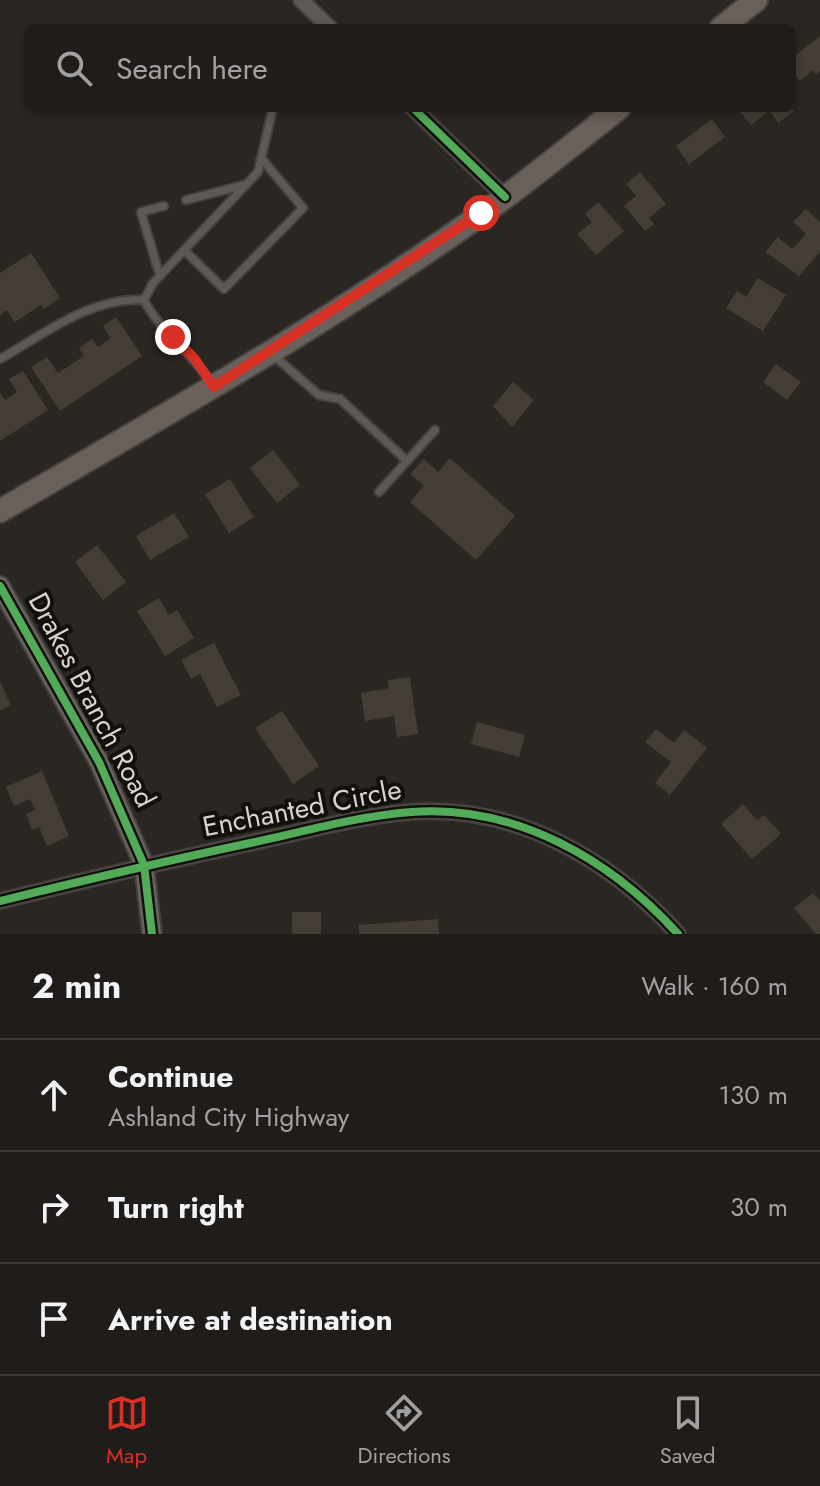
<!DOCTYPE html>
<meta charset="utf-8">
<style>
:root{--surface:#201c1a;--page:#282523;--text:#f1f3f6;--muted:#a2a1a2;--line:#3d3a39;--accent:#d93025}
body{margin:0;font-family:Jost,sans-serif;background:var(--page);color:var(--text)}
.stop{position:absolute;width:24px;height:24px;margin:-18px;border:6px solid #d93025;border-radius:50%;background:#fff}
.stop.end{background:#d93025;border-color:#fff;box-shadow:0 2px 8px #0008}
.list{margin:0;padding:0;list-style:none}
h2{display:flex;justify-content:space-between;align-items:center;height:104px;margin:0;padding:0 32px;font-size:34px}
h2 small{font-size:26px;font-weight:400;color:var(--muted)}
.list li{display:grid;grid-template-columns:52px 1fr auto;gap:24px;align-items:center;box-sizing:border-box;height:112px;padding:0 32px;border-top:2px solid var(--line)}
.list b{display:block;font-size:30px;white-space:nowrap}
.list p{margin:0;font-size:26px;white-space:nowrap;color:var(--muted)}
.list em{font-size:26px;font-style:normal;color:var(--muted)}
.icon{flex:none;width:44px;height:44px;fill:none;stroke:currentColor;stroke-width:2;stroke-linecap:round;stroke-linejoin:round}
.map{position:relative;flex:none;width:820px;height:934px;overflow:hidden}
.search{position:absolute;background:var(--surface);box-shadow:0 4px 12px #0003;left:24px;right:24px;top:24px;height:88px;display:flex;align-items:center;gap:20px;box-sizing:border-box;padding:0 28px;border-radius:12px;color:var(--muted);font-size:30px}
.sheet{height:440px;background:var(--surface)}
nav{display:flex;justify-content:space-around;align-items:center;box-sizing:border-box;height:112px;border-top:2px solid var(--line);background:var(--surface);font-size:22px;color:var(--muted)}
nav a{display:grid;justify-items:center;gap:4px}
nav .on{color:var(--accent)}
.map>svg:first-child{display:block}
.building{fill:#443d36}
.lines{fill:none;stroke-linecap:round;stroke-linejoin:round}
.lane-casing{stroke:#45423e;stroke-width:11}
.street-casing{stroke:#45423e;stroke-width:18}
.secondary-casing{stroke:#45423e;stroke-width:22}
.primary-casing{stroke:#45423e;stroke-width:26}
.lane{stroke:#5c5956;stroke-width:7}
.street{stroke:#5c5956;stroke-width:14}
.secondary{stroke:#68625e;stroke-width:18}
.primary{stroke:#695f5b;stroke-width:22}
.cycleway-casing{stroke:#13100c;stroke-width:13}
.cycleway{stroke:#51ab58;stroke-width:8}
.route{stroke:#d93025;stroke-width:10}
.labels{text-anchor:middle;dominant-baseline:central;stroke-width:8;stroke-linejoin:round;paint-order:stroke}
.street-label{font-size:28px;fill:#d7d3cd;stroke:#13100c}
</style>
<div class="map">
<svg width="820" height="934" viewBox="0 0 820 934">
<rect width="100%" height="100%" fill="#2a2622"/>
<g class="building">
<path d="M820 36V71L816 74 813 70 800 81 792 72V58Z"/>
<path d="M737 108H791L794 111 778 123 769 111 751 125Z"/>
<path d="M712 119 725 137 689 164 676 146Z"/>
<path d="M640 172 666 204 649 218 654 224 645 231 624 206 636 196 626 184Z"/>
<path d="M598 202 624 231 596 255 577 234 592 222 585 214Z"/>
<path d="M806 209 820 222V252L799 276 765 252 778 237 792 249 806 234 793 222Z"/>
<path d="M31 253 60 298 44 309 41 305 15 322 7 310 0 315V273Z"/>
<path d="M758 278 786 295 763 331 726 308 737 291 746 297Z"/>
<path d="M116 317 142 356 60 411 31 367 47 357 58 373 84 356 79 348 92 339 98 347 111 338 103 326Z"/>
<path d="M776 364 801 382 787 400 763 382Z"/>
<path d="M23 371 48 410 0 441V393L5 400 17 392 9 379Z"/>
<path d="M513 382 534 400 512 427 493 406Z"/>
<path d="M273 450 300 485 277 503 250 468Z"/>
<path d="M450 458 515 516 476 560 410 502 424 486 410 474 424 459 438 472Z"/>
<path d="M230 479 254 517 229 533 205 494Z"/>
<path d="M174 513 189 537 150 560 136 536Z"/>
<path d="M97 545 126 582 103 600 75 562Z"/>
<path d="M159 598 169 615 177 610 194 638 165 656 137 611Z"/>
<path d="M214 643 241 695 217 707 200 674 191 679 181 660Z"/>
<path d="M410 677 418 734 397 737 394 716 365 721 361 693 389 688 388 680Z"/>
<path d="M0 682 11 705 0 711Z"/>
<path d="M282 711 319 766 293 784 255 728Z"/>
<path d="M477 722 525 735 519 757 471 744Z"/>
<path d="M656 729 674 743 684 730 707 748 670 795 655 783 671 762 645 742Z"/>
<path d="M42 771 69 836 47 846 39 827 32 830 26 814 35 810 30 799 14 806 6 787Z"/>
<path d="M743 804 757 820 764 815 781 834 752 859 721 824Z"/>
<path d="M813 893 820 901V934H816L794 908Z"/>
<rect x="292" y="912" width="29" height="22"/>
<path d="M438 919 439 934H359V925Z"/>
</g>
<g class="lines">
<defs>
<g id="lane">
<path d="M186 200 244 185"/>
<path d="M186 252 224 289 303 208 261 158"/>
<path d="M160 276 141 212 164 206"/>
<path d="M273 355 319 395 340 399 407 461"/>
<path d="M0 359C46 333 90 297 144 300"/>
<path d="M211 382C191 353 160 331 144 300L153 283 258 172 273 108"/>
<path d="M379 492 435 430"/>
</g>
<g id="street">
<path d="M301 0 330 28"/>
<path d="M413 108 505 197"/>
<path d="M0 901C85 880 170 860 255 842 306 831 359 816 411 812 515 804 610 859 678 934"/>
</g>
<path id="secondary" d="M0 586 99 762 144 865 152 934"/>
<g id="primary">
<path d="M721 28 756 0"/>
<path d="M0 511C171 412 344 314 504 198 543 169 581 138 619 108"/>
</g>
</defs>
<use href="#lane" class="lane-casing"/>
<use href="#street" class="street-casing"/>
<use href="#secondary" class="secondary-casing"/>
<use href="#primary" class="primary-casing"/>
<use href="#lane" class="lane"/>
<use href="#street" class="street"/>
<use href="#secondary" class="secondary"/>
<use href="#primary" class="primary"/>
<defs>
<g id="cycleway">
<path d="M413 108 505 197"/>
<path d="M0 586 99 762 144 865 152 934"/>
<path d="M0 901C85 880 170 860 255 842 306 831 359 816 411 812 515 804 610 859 678 934"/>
</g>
</defs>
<use href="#cycleway" class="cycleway-casing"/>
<use href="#cycleway" class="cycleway"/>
</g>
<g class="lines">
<path class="route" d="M173 337 194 358 214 387 481 213"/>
</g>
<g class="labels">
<g class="street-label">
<text transform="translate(92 700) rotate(62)">Drakes Branch Road</text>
<text transform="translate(302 808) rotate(-11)">Enchanted Circle</text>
</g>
</g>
</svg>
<div class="stop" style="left:481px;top:213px"></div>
<div class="stop end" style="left:173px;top:337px"></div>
<div class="search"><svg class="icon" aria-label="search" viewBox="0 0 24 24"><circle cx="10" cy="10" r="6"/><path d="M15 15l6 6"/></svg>Search here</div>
</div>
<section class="sheet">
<h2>2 min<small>Walk · 160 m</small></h2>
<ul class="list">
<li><svg class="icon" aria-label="ahead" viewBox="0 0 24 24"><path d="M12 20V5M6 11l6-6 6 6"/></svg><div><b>Continue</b><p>Ashland City Highway</p></div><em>130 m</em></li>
<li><svg class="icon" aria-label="right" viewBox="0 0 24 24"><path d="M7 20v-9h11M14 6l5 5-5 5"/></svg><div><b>Turn right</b></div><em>30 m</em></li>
<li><svg class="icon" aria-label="arrive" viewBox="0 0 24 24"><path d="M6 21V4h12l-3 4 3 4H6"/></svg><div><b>Arrive at destination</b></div></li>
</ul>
</section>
<nav>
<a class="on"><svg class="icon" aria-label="map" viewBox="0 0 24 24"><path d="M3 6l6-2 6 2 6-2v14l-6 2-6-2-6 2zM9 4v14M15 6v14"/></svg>Map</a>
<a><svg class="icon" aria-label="directions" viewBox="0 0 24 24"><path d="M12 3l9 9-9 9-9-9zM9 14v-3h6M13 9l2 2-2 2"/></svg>Directions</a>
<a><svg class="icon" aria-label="saved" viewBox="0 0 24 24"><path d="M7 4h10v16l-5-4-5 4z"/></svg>Saved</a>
</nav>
